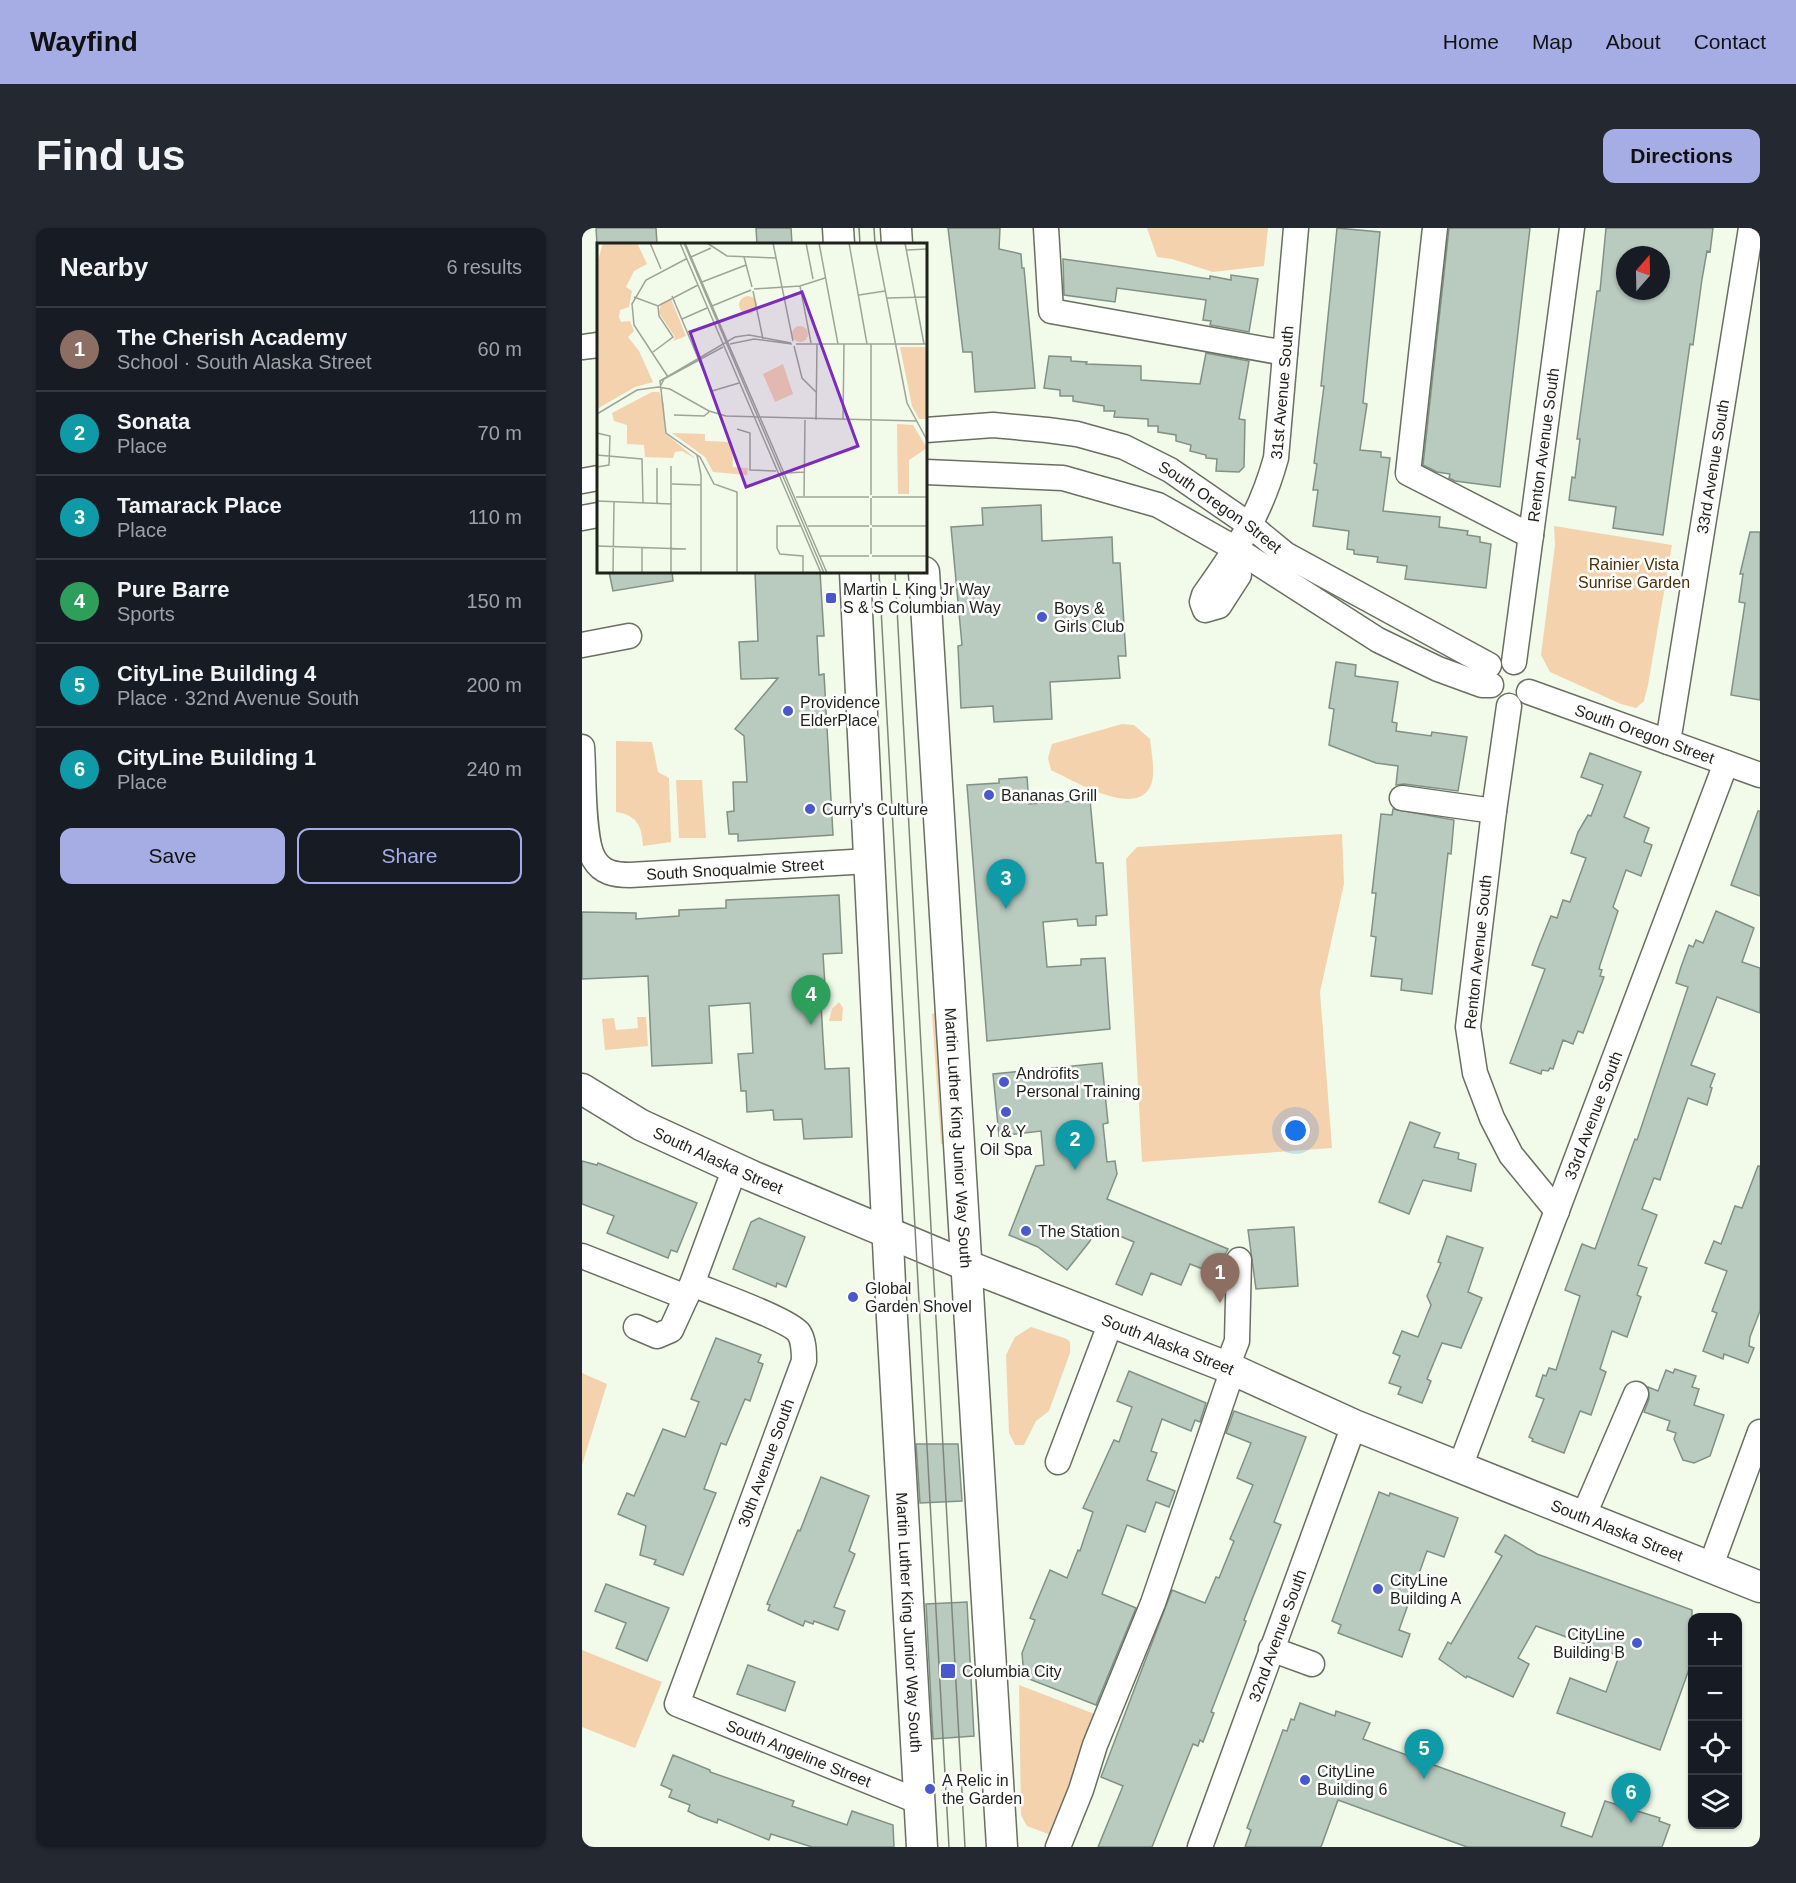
<!DOCTYPE html>
<meta charset="utf-8">
<style>
:root{--surface:#171b24;--page:#242831;--text:#f1f3f6;--muted:#9ea1a6;--line:#363941;--accent:#a6ade4}
body{margin:0;font-family:Arial,sans-serif;background:var(--page);color:var(--text)}
.controls{position:absolute;right:18px;bottom:18px;display:grid;overflow:hidden;border-radius:12px;box-shadow:0 2px 4px #0004}
.controls button{width:54px;height:54px;display:grid;place-items:center;padding:0;border:0;border-bottom:2px solid var(--line);background:var(--surface);color:var(--text);font:30px sans-serif}
.compass{position:absolute;left:1034px;top:18px;width:54px;height:54px;border-radius:50%;background:var(--surface);box-shadow:0 2px 4px #0004;rotate:20deg}
.you{position:absolute;left:714px;top:903px;width:21px;height:21px;margin:-15px;border:4px solid #fff;border-radius:50%;background:#1a73e8;box-shadow:0 0 0 9px #1a73e833}
.badge{display:grid;place-items:center;width:39px;height:39px;border-radius:50%;background:var(--accent);color:#fff;font-size:20px;font-weight:700}
.pin{position:absolute;translate:-50% -50px;filter:drop-shadow(0 2px 3px #0008)}
.pin::after{content:'';position:absolute;top:32px;width:21px;height:18px;background:inherit;clip-path:polygon(0 0,100% 0,50% 100%)}
.list{margin:0;padding:0;list-style:none}
h2{display:flex;justify-content:space-between;align-items:center;height:78px;margin:0;padding:0 24px;font-size:26px}
h2 small{font-size:20px;font-weight:400;color:var(--muted)}
.list li{display:grid;grid-template-columns:39px 1fr auto;gap:18px;align-items:center;box-sizing:border-box;height:84px;padding:0 24px;border-top:2px solid var(--line)}
.list b{display:block;font-size:22px;white-space:nowrap}
.list p{margin:0;font-size:20px;white-space:nowrap;color:var(--muted)}
.list em{font-size:20px;font-style:normal;color:var(--muted)}
.actions{display:flex;gap:12px;padding:18px 24px}
.actions a{flex:1;padding:14px 0;border:2px solid var(--accent);border-radius:12px;text-align:center;font-size:21px;color:var(--accent)}
.actions .main{background:var(--accent);color:#111}
.icon{flex:none;width:33px;height:33px;fill:none;stroke:currentColor;stroke-width:2;stroke-linecap:round;stroke-linejoin:round}
.map{position:relative;flex:none;width:1178px;height:1619px;overflow:hidden;border-radius:12px}
header{display:flex;align-items:center;gap:36px;box-sizing:border-box;height:84px;padding:0 30px;background:var(--accent);color:#111}
header strong{font-size:28px}
nav{display:flex;gap:33px;margin-inline-start:auto;font-size:21px}
.intro{display:flex;align-items:center;justify-content:space-between;box-sizing:border-box;height:144px;padding:0 36px}
h1{margin:0;font-size:42px}
.button{padding:15px 27px;border-radius:12px;background:var(--accent);color:#111;font-size:21px;font-weight:700}
main{display:flex;gap:36px;padding:0 36px}
aside{flex:1;background:var(--surface);border-radius:12px;box-shadow:0 2px 4px #0004}
.map>svg:first-child{display:block}
.green{fill:#f4d2ae}
.building{fill:#b9cabf;stroke:#819186;stroke-width:1.5;fill-rule:evenodd}
.lines{fill:none;stroke-linecap:round;stroke-linejoin:round}
.minor-casing{stroke:#696f61;stroke-width:27}
.major-casing{stroke:#696f61;stroke-width:33}
.minor{stroke:#fff;stroke-width:24}
.major{stroke:#fff;stroke-width:30}
.tram{stroke:#808579;stroke-width:1.5}
.poi-dot{fill:#4a58ce;stroke:#fff;stroke-width:2}
.labels{text-anchor:middle;dominant-baseline:central;stroke-width:5;stroke-linejoin:round;paint-order:stroke}
.street-label{font-size:16px;fill:#1f221b;stroke:#fff}
.park-label{font-size:16px;fill:#4d2f07;stroke:#fff}
.poi-label{font-size:16px;fill:#1f221b;stroke:#fff;text-anchor:start}
.inset-road{fill:none;stroke:#9ea497;stroke-width:1.5}
.view{fill:#7b2cbf;fill-opacity:0.15;stroke:#7b2cbf;stroke-width:3}
.inset-edge{fill:none;stroke:#1f221b;stroke-width:3}
</style>
<header>
<strong>Wayfind</strong>
<nav><a>Home</a><a>Map</a><a>About</a><a>Contact</a></nav>
</header>
<div class="intro"><h1>Find us</h1><a class="button">Directions</a></div>
<main>
<aside>
<h2>Nearby<small>6 results</small></h2>
<ul class="list">
<li><span class="badge" style="background:#8d6e63">1</span><div><b>The Cherish Academy</b><p>School · South Alaska Street</p></div><em>60 m</em></li>
<li><span class="badge" style="background:#0f9aa8">2</span><div><b>Sonata</b><p>Place</p></div><em>70 m</em></li>
<li><span class="badge" style="background:#0f9aa8">3</span><div><b>Tamarack Place</b><p>Place</p></div><em>110 m</em></li>
<li><span class="badge" style="background:#2e9e5b">4</span><div><b>Pure Barre</b><p>Sports</p></div><em>150 m</em></li>
<li><span class="badge" style="background:#0f9aa8">5</span><div><b>CityLine Building 4</b><p>Place · 32nd Avenue South</p></div><em>200 m</em></li>
<li><span class="badge" style="background:#0f9aa8">6</span><div><b>CityLine Building 1</b><p>Place</p></div><em>240 m</em></li>
</ul>
<div class="actions"><a class="main">Save</a><a>Share</a></div>
</aside>
<div class="map">
<svg width="1178" height="1619" viewBox="0 0 1178 1619">
<rect width="100%" height="100%" fill="#f2fae9"/>
<g class="green">
<path d="M565 0H686L682 38 631 44 590 31 575 29Z"/>
<path d="M972 298 1090 317 1066 457 1062 473 1054 480 1039 476 968 444 959 427 973 317Z"/>
<path d="M540 496 552 497 568 511C569 522 572 536 571 548 565 598 491 552 469 542L466 530 470 516Z"/>
<path d="M34 513 70 514 76 544 87 550 89 614 61 618C60 598 55 587 34 584Z"/>
<path d="M120 552 124 610H97L94 552Z"/>
<path d="M760 606 762 656 738 764 750 920 560 934 544 631 555 619Z"/>
<path d="M257 774 261 780 260 793H247L250 781Z"/>
<path d="M354 785 364 916H359L350 786Z"/>
<path d="M55 789H64L66 818 23 822 20 791 32 790 34 802 56 800Z"/>
<path d="M449 1099 485 1111 488 1114V1125L467 1183 454 1193 442 1217H433L427 1205 424 1127 433 1109Z"/>
<path d="M0 1145 25 1156 0 1237Z"/>
<path d="M0 1422 80 1454 53 1520 0 1499Z"/>
<path d="M437 1457 518 1488 474 1609 445 1598 439 1587Z"/>
</g>
<g class="building">
<path d="M14 0H74L75 16H15Z"/>
<path d="M174 0H209L210 16H175Z"/>
<path d="M366 0H418L417 21 439 26 440 40H442L453 160 393 164 390 124H381Z"/>
<path d="M755 0 798 4 781 175 785 176 778 222 799 224V229L808 230 801 283 858 289 857 299 886 303 885 307 898 309V314L909 316 904 360 823 351 825 338 795 334 796 329 772 326V322L765 321 767 303 731 298 736 262H731L735 236 732 235 742 158H739Z"/>
<path d="M867 0H948L918 259 873 253 867 250 868 246 855 244 841 237Z"/>
<path d="M1024 0H1131L1128 24 1125 23 1120 51 1111 117 1108 116 1081 307 1031 300 1034 279 987 272 990 249 993 250 998 211H995L1015 63H1018ZM1043 27H1079V63H1043Z"/>
<path d="M481 31 628 51V48L649 52V47L676 51 667 104 628 97 629 93 621 92 624 72 535 60 533 74 482 67Z"/>
<path d="M624 125 667 133 657 191 663 192 662 239 657 244 634 243 635 231 624 230V227L608 223 609 217 594 213V207L576 204V198H566V191L532 189 533 183H522V178L491 173V168H478V162L462 160 467 128 489 129V133L505 134 504 136 559 138V152L618 156Z"/>
<path d="M459 277 460 313 530 309 531 335H538L544 428H536L538 450 468 454 470 491 412 494 411 478 379 480 376 418 380 417 369 299 401 297 400 280Z"/>
<path d="M1168 304H1178V472L1149 467 1163 375 1157 374 1161 346H1158Z"/>
<path d="M27 344H90L91 353 31 363Z"/>
<path d="M173 344H238L242 408H235L237 447 242 446 251 607 156 613V606H147L145 584 152 583 151 554H165L162 508 153 501 196 450 159 451 157 414 176 413Z"/>
<path d="M754 434 774 437 773 448 816 454 810 494 815 495 814 503 849 508 850 504 885 509 876 563 822 556 814 557 816 538 794 535 747 517 752 481 747 480Z"/>
<path d="M1008 525 1059 544 1042 589 1067 600 1062 614 1070 617 1059 648 1044 642 1031 679 1036 683 1018 737 1017 741 1020 742 1018 748 1022 749 1001 805 996 803 991 816 981 812 971 841 968 840 966 843 960 842 959 846 928 835 963 741 950 737 957 718 969 688 975 690 981 672 988 674 1004 630 989 625 996 604 1006 587 1009 588 1021 557 999 549Z"/>
<path d="M445 549 447 576 508 572 514 635H521L525 687 514 688V697L496 698 495 691 461 694 465 739 499 737V731L523 730 528 801 405 813 385 557 417 555V551Z"/>
<path d="M811 581 872 592 869 626 866 625 850 766 819 762 820 751 789 748 794 709 789 708 794 665H790L799 586 810 587Z"/>
<path d="M1176 583H1178V668L1149 657Z"/>
<path d="M257 667 260 725 241 726 243 758H238L241 811 243 841 267 840 270 909 222 911 220 891 192 892 191 882 165 884 164 863H159L156 826 171 825 168 775 127 778 130 835 70 838 66 748 0 751V684L54 685V691L97 688V682L144 680V672Z"/>
<path d="M1134 683 1172 700 1160 734 1178 740V785L1135 769 1109 837 1133 846 1128 859 1130 860 1125 877 1106 870 1078 952 1072 950 1060 981 1075 987 1056 1037 1065 1040 1055 1067 1059 1069 1045 1109 1030 1103 1018 1141 1024 1144 1009 1187 998 1183 982 1225 950 1213 951 1211 947 1209 962 1171 954 1168 961 1147 964 1148 967 1140 974 1142 998 1068 983 1062 1000 1016 1013 1021 1053 911 1055 912 1106 759 1094 755 1099 739 1107 717 1111 719 1114 712 1121 715Z"/>
<path d="M520 835 526 895 521 896 525 934 533 933 535 946 525 971 646 1021 633 1046 608 1036 599 1057 569 1045 560 1067 534 1056 552 1014 514 998 508 1013 485 1042 456 1019 427 1007 454 938 462 937 459 903 417 908 411 846Z"/>
<path d="M828 894 858 905 852 919 877 925 876 931 894 936 889 963 841 952 827 986 797 974Z"/>
<path d="M0 933 15 937 16 935 115 975 95 1024 89 1022 86 1030 25 1005 32 988 0 976Z"/>
<path d="M1176 938H1178V1083L1168 1109 1167 1118 1172 1120 1166 1135 1142 1126 1141 1131 1121 1123 1135 1085 1130 1083 1145 1043 1123 1035 1132 1013 1139 1016 1153 978 1160 980Z"/>
<path d="M177 990 223 1009 204 1059 195 1055 194 1059 151 1041 169 994Z"/>
<path d="M712 999 716 1058 674 1061 666 1002Z"/>
<path d="M865 1008 901 1020 886 1064 900 1070 879 1120 860 1115 845 1151 849 1153 840 1175 816 1166 819 1159 807 1155 818 1128 811 1125 820 1103 836 1109 849 1077 845 1068 859 1035 856 1034Z"/>
<path d="M134 1110 179 1127 176 1134 181 1136 168 1173 163 1171 144 1217 139 1215 122 1261 134 1265 101 1347 72 1336 74 1332 58 1327 64 1298 36 1286 45 1265 52 1268 81 1201 103 1209 117 1174 109 1171Z"/>
<path d="M1093 1141 1114 1148 1110 1159 1117 1161 1112 1177 1142 1187 1128 1228 1112 1235 1101 1232 1092 1211 1094 1205 1085 1202 1088 1193 1062 1184 1067 1171 1066 1159 1076 1163 1084 1142 1091 1145Z"/>
<path d="M547 1143 624 1175 618 1194 613 1192 609 1203 580 1191 569 1223 575 1225 565 1252 593 1263 587 1279 574 1274 563 1304 545 1297 520 1366 554 1380 514 1477 442 1449 440 1425 453 1392 448 1390 468 1342 485 1350 496 1322 498 1323 511 1284 501 1280 532 1212 537 1214 550 1179 535 1173Z"/>
<path d="M652 1183 724 1209 692 1294 699 1297 662 1392 664 1393 629 1484 632 1485 621 1514 618 1512 616 1518 611 1516 570 1619H516L541 1558 519 1549 590 1362 623 1375 634 1349 637 1350 652 1313 648 1311 671 1257 655 1250 669 1215 644 1205Z"/>
<path d="M334 1216H376L380 1273 338 1275Z"/>
<path d="M239 1249 287 1268 267 1323 273 1326 252 1379 263 1383 256 1402 232 1393 231 1396 223 1393 221 1398 186 1382 188 1377 185 1376 216 1302 218 1303Z"/>
<path d="M797 1264 807 1268 808 1265 876 1290 862 1329 845 1323 817 1402 828 1406 820 1429 756 1405 759 1397 750 1393Z"/>
<path d="M923 1307 955 1326 1110 1382V1433L1078 1522 975 1485 988 1450 1024 1464 1037 1428 954 1398 936 1430 947 1436 931 1469 885 1448 884 1450 857 1431 866 1414 869 1416 920 1328 913 1324Z"/>
<path d="M24 1356 87 1380 65 1433 34 1420 44 1395 13 1383Z"/>
<path d="M385 1374 392 1508 351 1511 344 1376Z"/>
<path d="M166 1437 213 1454 203 1483 155 1466Z"/>
<path d="M718 1475 753 1488 754 1483 788 1495 781 1511 983 1585 979 1598 1010 1609 1023 1573 1078 1590 1077 1593 1088 1597 1080 1619H885L756 1572 739 1619H663L669 1602 665 1600 701 1502 705 1503 709 1491 712 1492Z"/>
<path d="M91 1527 128 1542V1544L212 1573 210 1578 265 1597 270 1583 311 1597 312 1619H230L189 1606 187 1612 136 1591 135 1595 116 1588 106 1583 108 1577 87 1569 90 1562 79 1557Z"/>
</g>
<g class="lines">
<defs>
<g id="minor">
<path d="M464 0 469 83 703 125"/>
<path d="M853 0 826 245 949 308"/>
<path d="M0 119 16 117"/>
<path id="s1" d="M344 202 411 197 465 202 495 206 542 219 588 242 669 298 703 326 907 437"/>
<path d="M344 244 481 250 576 277 654 321 796 412 856 441 900 457H909"/>
<path d="M0 253 16 250"/>
<path d="M0 290 16 287"/>
<path id="s2" d="M654 321 657 347 637 378 623 382 620 374 622 367C656 319 678 288 694 230L714 0"/>
<path d="M0 417 47 408"/>
<path id="s3" d="M932 434 990 0"/>
<path id="s4" d="M947 464 1178 547"/>
<path d="M927 478 912 583 886 799 893 845 910 890 929 927 975 983"/>
<path id="s5" d="M1086 514 1169 0"/>
<path id="s6" d="M0 519C2 544 0 612 12 631 20 645 33 647 48 647L287 633"/>
<path d="M820 570 912 583"/>
<path d="M0 1028 104 1069"/>
<path id="s7" d="M110 1056C129 1064 208 1092 217 1105 222 1113 222 1124 222 1133L95 1476 338 1574"/>
<path d="M54 1099 75 1108 89 1102 110 1056 153 940"/>
<path d="M645 1139 655 1113 657 1032"/>
<path d="M476 1234 529 1094"/>
<path id="s8" d="M878 1239 1144 535"/>
<path d="M1001 1289 1054 1166"/>
<path d="M1128 1340 1178 1204"/>
<path d="M689 1421 730 1436"/>
<path d="M476 1619 499 1562 513 1517 571 1375 651 1141"/>
<path id="s9" d="M618 1619 772 1197"/>
</g>
<g id="major">
<path d="M256 0 257 16"/>
<path d="M314 0 315 16"/>
<path id="s10" d="M273 344 308 1055 340 1619"/>
<path id="s11" d="M342 344 420 1619"/>
<path id="s12" d="M0 861 59 897 170 948 386 1038 645 1139 772 1197 1178 1359"/>
</g>
</defs>
<use href="#minor" class="minor-casing"/>
<use href="#major" class="major-casing"/>
<use href="#minor" class="minor"/>
<use href="#major" class="major"/>
<g class="tram">
<path d="M277 0 278 16"/>
<path d="M292 0 293 16"/>
<path d="M297 344 367 1619"/>
<path d="M313 344 383 1619"/>
</g>
</g>
<g class="poi-dot">
<rect x="243" y="364" width="12" height="12" rx="3"/>
<circle cx="460" cy="389" r="6"/>
<circle cx="206" cy="483" r="6"/>
<circle cx="407" cy="567" r="6"/>
<circle cx="228" cy="581" r="6"/>
<circle cx="422" cy="854" r="6"/>
<circle cx="424" cy="884" r="6"/>
<circle cx="444" cy="1003" r="6"/>
<circle cx="271" cy="1069" r="6"/>
<circle cx="796" cy="1361" r="6"/>
<circle cx="1055" cy="1415" r="6"/>
<rect x="358" y="1435" width="16" height="16" rx="3"/>
<circle cx="723" cy="1552" r="6"/>
<circle cx="348" cy="1561" r="6"/>
</g>
<g class="labels">
<g class="street-label">
<text stroke="none"><textPath href="#s2" startOffset="315">31st Avenue South</textPath></text>
<text stroke="none"><textPath href="#s3" startOffset="219">Renton Avenue South</textPath></text>
<text stroke="none"><textPath href="#s5" startOffset="279">33rd Avenue South</textPath></text>
<text stroke="none"><textPath href="#s1" startOffset="314">South Oregon Street</textPath></text>
<text stroke="none"><textPath href="#s4" startOffset="123">South Oregon Street</textPath></text>
<text stroke="none"><textPath href="#s6" startOffset="260">South Snoqualmie Street</textPath></text>
<text transform="translate(896 724) rotate(-84)">Renton Avenue South</text>
<text stroke="none"><textPath href="#s8" startOffset="376">33rd Avenue South</textPath></text>
<text stroke="none"><textPath href="#s11" startOffset="567">Martin Luther King Junior Way South</textPath></text>
<text stroke="none"><textPath href="#s12" startOffset="154">South Alaska Street</textPath></text>
<text stroke="none"><textPath href="#s12" startOffset="640">South Alaska Street</textPath></text>
<text transform="translate(184 1235) rotate(-70)">30th Avenue South</text>
<text stroke="none"><textPath href="#s12" startOffset="1126">South Alaska Street</textPath></text>
<text stroke="none"><textPath href="#s10" startOffset="1052">Martin Luther King Junior Way South</textPath></text>
<text stroke="none"><textPath href="#s9" startOffset="225">32nd Avenue South</textPath></text>
<text stroke="none"><textPath href="#s7" startOffset="644">South Angeline Street</textPath></text>
</g>
<g class="park-label">
<text x="1052" y="336">Rainier Vista<tspan x="1052" dy="18">Sunrise Garden</tspan></text>
</g>
<g class="poi-label">
<text x="261" y="361">Martin L King Jr Way<tspan x="261" dy="18">S &amp; S Columbian Way</tspan></text>
<text x="472" y="380">Boys &amp;<tspan x="472" dy="18">Girls Club</tspan></text>
<text x="218" y="474">Providence<tspan x="218" dy="18">ElderPlace</tspan></text>
<text x="419" y="567">Bananas Grill</text>
<text x="240" y="581">Curry's Culture</text>
<text x="434" y="845">Androfits<tspan x="434" dy="18">Personal Training</tspan></text>
<text x="424" y="903" text-anchor="middle">Y &amp; Y<tspan x="424" dy="18">Oil Spa</tspan></text>
<text x="456" y="1003">The Station</text>
<text x="283" y="1060">Global<tspan x="283" dy="18">Garden Shovel</tspan></text>
<text x="808" y="1352">CityLine<tspan x="808" dy="18">Building A</tspan></text>
<text x="1043" y="1406" text-anchor="end">CityLine<tspan x="1043" dy="18">Building B</tspan></text>
<text x="380" y="1443">Columbia City</text>
<text x="735" y="1543">CityLine<tspan x="735" dy="18">Building 6</tspan></text>
<text x="360" y="1552">A Relic in<tspan x="360" dy="18">the Garden</tspan></text>
</g>
</g>
<g transform="translate(15 15)">
<rect width="330" height="330" fill="#f2fae9"/>
<path d="M6 0H40L50 21 37 28 29 44 35 48 32 64 23 67 22 74 24 79 33 78 37 88 31 94 42 108 56 139 38 144 0 166V21ZM142 62a9 9 0 1 1 18 0a9 9 0 1 1-18 0ZM74 56 89 93 76 98 78 94 62 70 64 60ZM195 91a8 8 0 1 1 16 0a8 8 0 1 1-16 0ZM303 104H330V176H322L315 163ZM186 121 196 151 178 159 166 131ZM55 149H62L67 161 68 190 99 216 85 208 78 209 76 215 48 214 47 202 30 201V182L17 178 15 170ZM300 181 316 182 330 205 312 217V251H301ZM75 190 108 191V198L135 199 136 224 151 225 150 232 116 229 108 214Z" fill="#f4d2ae"/>
<path class="inset-road" d="M53 0 64 26M83 0 224 330M87 0 227 330M88 0 230 330M110 0 130 13 179 15M176 0 196 98M209 0 216 36M222 0 241 101M252 0 270 101M279 0 310 160 330 197M308 0 327 101M310 7 330 6M94 14 114 5M147 14 155 44M105 39 149 22M203 43 214 100M157 46 203 43 228 35M156 48 166 96M262 52 288 48M75 53 115 148 142 140M37 54 61 63 101 42M290 55 330 54M115 63 154 47M85 76 110 65M133 101 157 96 195 101M199 101H330M197 103 205 135 219 149M56 109 76 94 62 73 61 63M71 134 37 82 35 61 49 37 89 16M64 142 67 136 126 104M0 171 40 147 61 144 73 146 112 168 129 173 320 178M77 172 107 173 112 169M219 177 220 101M246 177 247 101M140 186 153 190V227L179 228M0 190 13 193 12 222 0 224M0 212 45 216 46 260M100 212 104 232V330M74 223V330M189 230 207 229M75 241 104 242M274 252V101M207 253 208 177M199 254H272M275 254H330M274 255V282M0 258 75 261M60 260V225M204 283H180V305L183 311 206 313V330M211 283H272M275 283H330M274 285V311M0 303 89 306M223 313H272M275 313H330M16 330 17 259M45 330V304M140 330V249L117 241 103 214 69 190 63 138 138 94 152 92 194 100"/>
<path class="view" d="M205 49 261 203 149 244 93 89Z"/>
<rect width="330" height="330" class="inset-edge"/>
</g>
</svg>
<div class="controls">
<button>+</button>
<button>−</button>
<button><svg class="icon" aria-label="locate" viewBox="0 0 24 24"><circle cx="12" cy="12" r="6"/><path d="M12 2v4M12 18v4M2 12h4M18 12h4"/></svg></button>
<button><svg class="icon" aria-label="layers" viewBox="0 0 24 24"><path d="M12 4l9 5-9 5-9-5zM3 14l9 5 9-5"/></svg></button>
</div>
<svg class="compass" viewBox="-18 -18 36 36"><path d="M0-13l5 13h-10z" fill="#e53935"/><path d="M0 13l5-13h-10z" fill="#9ea1a6"/></svg>
<div class="you"></div>
<div class="pin badge" style="left:638px;top:1075px;background:#8d6e63">1</div>
<div class="pin badge" style="left:493px;top:942px;background:#0f9aa8">2</div>
<div class="pin badge" style="left:424px;top:681px;background:#0f9aa8">3</div>
<div class="pin badge" style="left:229px;top:797px;background:#2e9e5b">4</div>
<div class="pin badge" style="left:842px;top:1551px;background:#0f9aa8">5</div>
<div class="pin badge" style="left:1049px;top:1595px;background:#0f9aa8">6</div>
</div>
</main>
